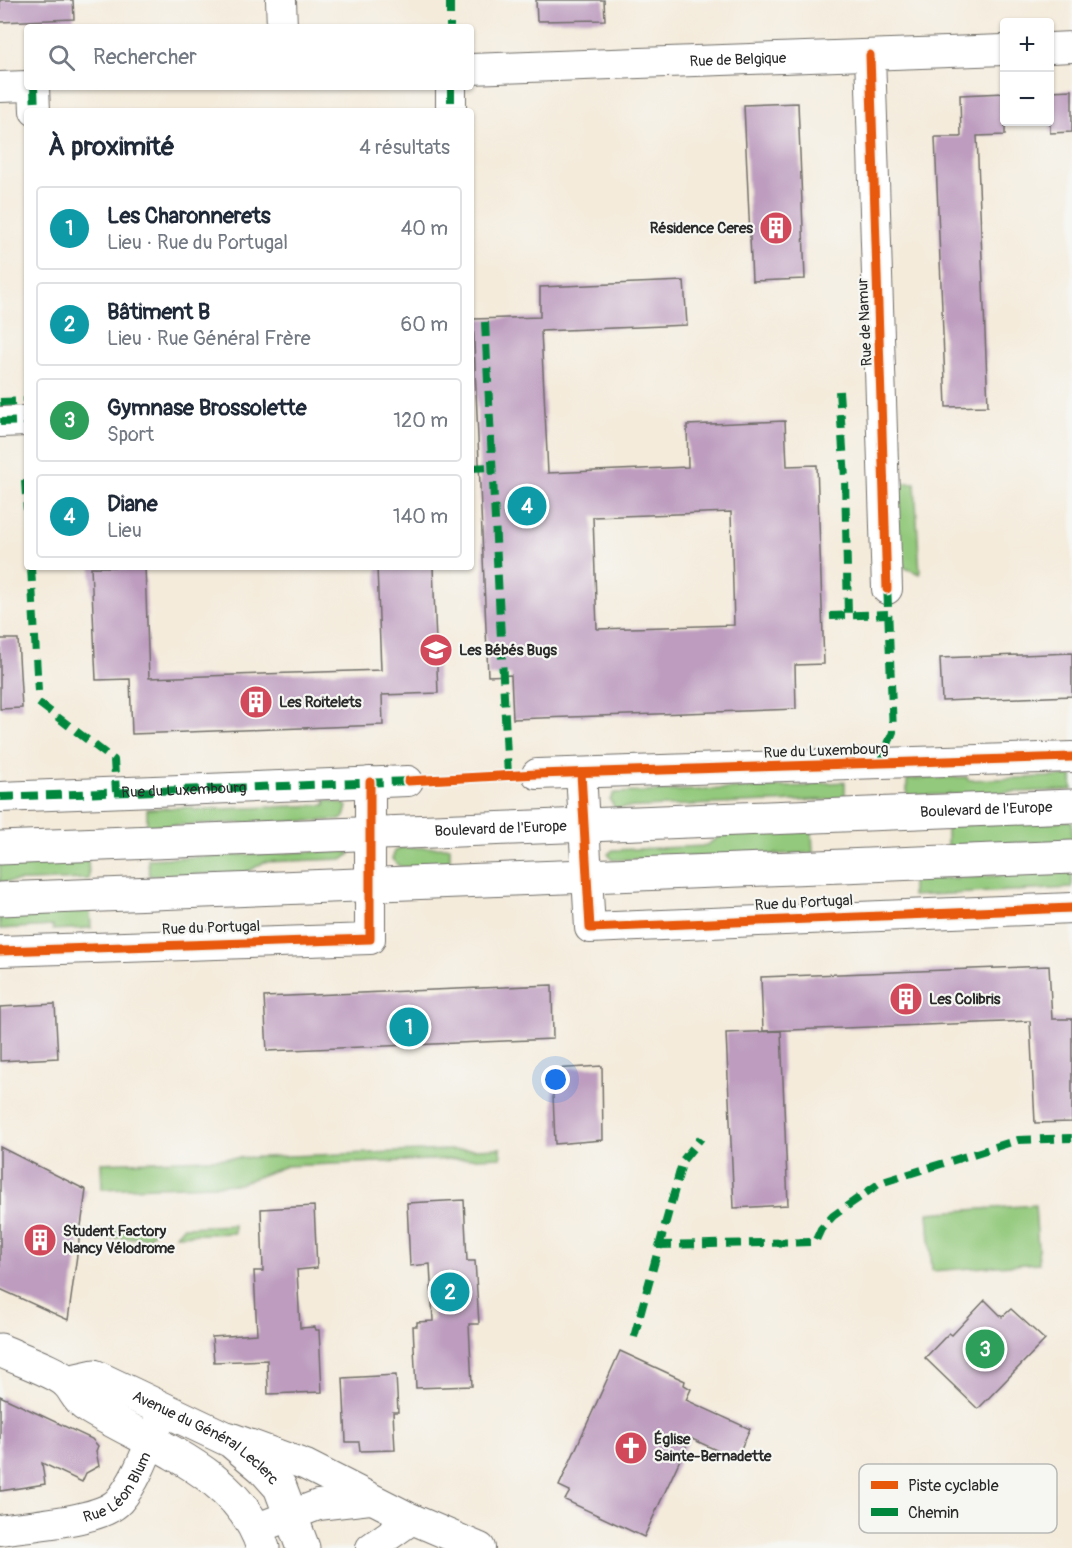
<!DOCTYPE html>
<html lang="fr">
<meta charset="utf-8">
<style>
:root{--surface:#fff;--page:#f6f6f7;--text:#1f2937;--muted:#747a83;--line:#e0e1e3;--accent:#0b8043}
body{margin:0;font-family:Pangolin,sans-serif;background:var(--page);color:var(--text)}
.controls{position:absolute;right:18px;top:18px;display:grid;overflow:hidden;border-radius:6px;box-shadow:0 2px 4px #0004}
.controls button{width:54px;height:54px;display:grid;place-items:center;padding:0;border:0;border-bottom:2px solid var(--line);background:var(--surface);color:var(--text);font:30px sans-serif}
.you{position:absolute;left:556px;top:1080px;width:21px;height:21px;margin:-15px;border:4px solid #fff;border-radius:50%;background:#1a73e8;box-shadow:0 0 0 9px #1a73e833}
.badge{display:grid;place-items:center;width:39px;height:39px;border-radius:50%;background:var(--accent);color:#fff;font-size:20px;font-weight:700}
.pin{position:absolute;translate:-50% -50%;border:3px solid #fff;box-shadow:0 2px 6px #0006}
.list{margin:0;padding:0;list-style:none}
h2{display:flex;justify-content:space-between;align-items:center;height:78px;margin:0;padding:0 24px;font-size:26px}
h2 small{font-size:20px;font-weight:400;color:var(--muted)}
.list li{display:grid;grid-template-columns:39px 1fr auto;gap:18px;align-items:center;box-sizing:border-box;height:84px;margin:0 12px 12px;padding:0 12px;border:2px solid var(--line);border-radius:6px}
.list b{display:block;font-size:22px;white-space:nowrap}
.list p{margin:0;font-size:20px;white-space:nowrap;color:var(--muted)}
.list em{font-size:20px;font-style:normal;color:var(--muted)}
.icon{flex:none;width:33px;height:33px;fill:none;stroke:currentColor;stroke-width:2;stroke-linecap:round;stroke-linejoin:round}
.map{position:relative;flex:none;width:1072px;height:1548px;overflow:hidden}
.search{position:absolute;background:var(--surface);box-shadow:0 2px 4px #0004;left:24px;top:24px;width:450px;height:66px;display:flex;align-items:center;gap:15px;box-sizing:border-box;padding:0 21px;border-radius:6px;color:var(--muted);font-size:22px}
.panel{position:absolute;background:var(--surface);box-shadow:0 2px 4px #0004;left:24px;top:108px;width:450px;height:462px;border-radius:6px}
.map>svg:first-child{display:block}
.green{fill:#93c97b;stroke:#5f7a53;stroke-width:1.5}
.building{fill:#bd9cbf;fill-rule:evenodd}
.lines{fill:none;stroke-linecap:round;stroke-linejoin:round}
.minor-casing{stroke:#716e69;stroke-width:32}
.major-casing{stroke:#716e69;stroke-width:35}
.minor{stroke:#fff;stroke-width:30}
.major{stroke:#fff;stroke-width:33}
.quiet{stroke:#00873e;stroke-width:8;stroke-dasharray:15 8;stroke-linecap:butt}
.cycleway-casing{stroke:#f6f6f2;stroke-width:13}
.cycleway{stroke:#e8590c;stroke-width:9}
.labels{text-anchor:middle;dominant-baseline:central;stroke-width:4.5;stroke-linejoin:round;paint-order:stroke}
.street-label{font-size:15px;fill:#2b2b2b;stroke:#f6f6f2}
.poi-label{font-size:15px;font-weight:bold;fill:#2b2b2b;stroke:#f6f6f2;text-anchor:start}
.key{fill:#f6f6f2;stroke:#b9b9b6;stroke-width:1.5}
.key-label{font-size:16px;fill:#2b2b2b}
</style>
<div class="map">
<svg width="1072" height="1548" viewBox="0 0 1072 1548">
<rect width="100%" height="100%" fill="#f6f6f2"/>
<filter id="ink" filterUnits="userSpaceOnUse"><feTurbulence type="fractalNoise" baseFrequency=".0167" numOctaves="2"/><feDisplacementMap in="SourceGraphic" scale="12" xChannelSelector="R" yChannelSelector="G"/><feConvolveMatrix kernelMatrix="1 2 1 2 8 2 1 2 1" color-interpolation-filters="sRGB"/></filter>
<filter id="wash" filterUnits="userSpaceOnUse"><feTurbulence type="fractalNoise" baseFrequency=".008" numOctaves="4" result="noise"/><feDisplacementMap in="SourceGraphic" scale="24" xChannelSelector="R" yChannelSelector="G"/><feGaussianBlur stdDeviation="1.35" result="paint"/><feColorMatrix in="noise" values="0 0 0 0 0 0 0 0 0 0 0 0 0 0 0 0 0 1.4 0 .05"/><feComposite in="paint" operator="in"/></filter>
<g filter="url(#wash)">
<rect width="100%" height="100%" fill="#f4ebdb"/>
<g class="green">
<path d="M897 483H915L920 574 905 568 899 555Z"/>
<path d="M1072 776V790L907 796V779L967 777 968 780Z"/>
<path d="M845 782V799L615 808 610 800 614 793 810 786V784Z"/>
<path d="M326 800 344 804 347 807 344 817 340 820 147 826V809L193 807 194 810 325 805Z"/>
<path d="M1072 821V841L947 846V825Z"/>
<path d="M812 831 813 853 612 860 608 854 613 850 705 846 722 835Z"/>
<path d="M450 847V864L413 866 412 868 399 866 392 859 395 851 400 848Z"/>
<path d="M345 850 350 854 344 859 264 862 246 873 149 876 148 859Z"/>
<path d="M88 859 89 879 0 882V863Z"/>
<path d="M1072 872V888L912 896V880Z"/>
<path d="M90 911 91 928 53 930V926L0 929V914Z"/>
<path d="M501 1148V1157L286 1166 239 1184 102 1189 101 1163Z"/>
<path d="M1035 1205 1039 1263 932 1271 928 1213Z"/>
<path d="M234 1225V1233L176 1235 183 1227Z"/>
<path d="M157 1227 149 1237 83 1240 85 1231Z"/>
</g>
<g id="blocks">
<g class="building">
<path d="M0 0H73L74 19 0 22Z"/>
<path d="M536 0H604L605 20 537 21Z"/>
<path d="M1072 90V132L1050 133V91Z"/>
<path d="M1005 93V135L977 136 988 406 946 407 935 137H961L960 95Z"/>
<path d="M798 103 805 279 752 281 744 105Z"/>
<path d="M684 281 687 325 541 331 548 473 688 467 687 425 785 421 787 466 817 465 824 664 795 665 796 709 513 719 511 675 488 676 473 319 540 317V287ZM731 512 734 625 597 629 593 517Z"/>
<path d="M91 567H145L149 678 381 670 377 567H433L438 693 382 695 383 725 132 734 130 679 96 680Z"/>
<path d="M0 639H18L22 708 0 709Z"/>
<path d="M1072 653V696L942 701 940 658Z"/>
<path d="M1049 966 1052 1019H1072V1122L1035 1123 1030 1021 763 1031 761 977Z"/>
<path d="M552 985 553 1039 267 1051 264 997Z"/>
<path d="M55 1004 58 1058 0 1061V1007Z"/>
<path d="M781 1031 788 1205 734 1208 726 1033Z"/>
<path d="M602 1066 603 1140 555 1144 552 1069Z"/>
<path d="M0 1147 86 1190 68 1320 0 1289Z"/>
<path d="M464 1200 467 1261H475L479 1324H469L472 1386 416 1388 413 1326H417V1322L433 1321 430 1264 410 1266 407 1203Z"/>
<path d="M314 1206 317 1268 297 1270 300 1328 315 1327 316 1330H319L322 1392 268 1394 267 1360 214 1362 212 1337 257 1334 254 1271H263L261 1209Z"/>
<path d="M985 1300 1002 1317 1011 1309 1045 1340 978 1409 925 1358 949 1333 952 1335Z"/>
<path d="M620 1351 685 1381 684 1385 691 1389 686 1400 750 1429 736 1459 690 1438 644 1537 565 1500 570 1491 559 1486Z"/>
<path d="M396 1375 398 1412H393L395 1450 360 1451 359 1442H346L343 1378Z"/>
<path d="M0 1396 92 1439 98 1446 96 1451 99 1466 86 1473 82 1482 42 1463 45 1484 0 1491Z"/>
</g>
</g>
</g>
<g filter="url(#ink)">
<use href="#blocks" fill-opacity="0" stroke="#716e69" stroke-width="1.5"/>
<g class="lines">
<defs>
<g id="minor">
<path d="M281 0 282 27"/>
<path d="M1050 48 1072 47"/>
<path d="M870 55 887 589"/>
<path id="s1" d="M471 69 1004 50"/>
<path d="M0 87 27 86"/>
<path d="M34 87 35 111"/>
<path d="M451 87V111"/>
<path d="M0 422 27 421"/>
<path d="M581 773 590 928 1072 908"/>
<path d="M537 774 1072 757"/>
<path d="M0 797 408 781"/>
<path d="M0 951 370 939V782"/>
<path d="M229 1437 306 1465 412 1519 480 1548"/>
<path d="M255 1529 318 1505 370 1499"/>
<path id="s2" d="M0 1530C28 1525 100 1522 119 1501 138 1479 149 1445 160 1419"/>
<path d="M371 1548 412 1519"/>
</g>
<g id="major">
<path id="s3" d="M0 848 1072 806"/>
<path d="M0 899 1072 857"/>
<path d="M0 1350C16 1358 55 1371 67 1382 75 1390 77 1400 87 1406 148 1444 240 1472 263 1548"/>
<path id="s4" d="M67 1382 94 1376 231 1441 263 1468 280 1487 303 1548"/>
</g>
</defs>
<use href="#minor" class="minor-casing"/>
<use href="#major" class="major-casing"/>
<use href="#minor" class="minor"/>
<use href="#major" class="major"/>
<g class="quiet">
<path d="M450 0V27"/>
<path d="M34 87 35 111"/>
<path d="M451 87V111"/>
<path d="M485 322 508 776"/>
<path d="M839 391 845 478 848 615"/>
<path d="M0 402 27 401"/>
<path d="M0 422 27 421"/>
<path d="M471 468 492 467"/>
<path d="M25 480 27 510"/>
<path d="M31 567 38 691"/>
<path d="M830 616 888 614"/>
<path d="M39 703 114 760 116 792"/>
<path d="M879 765 893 732 887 583"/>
<path id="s5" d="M0 797 412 781"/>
<path d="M657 1245 815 1242 821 1229 833 1216 880 1183 1018 1140 1072 1138"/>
<path d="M634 1337 683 1160 701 1138"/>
</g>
<defs>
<g id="cycleway">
<path d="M870 55 887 589"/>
<path d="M581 773 590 928 1072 908"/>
<path d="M408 781 537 774 1072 757"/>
<path d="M0 951 370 939V782"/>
</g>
</defs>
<use href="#cycleway" class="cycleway-casing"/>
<use href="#cycleway" class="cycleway"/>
</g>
</g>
<defs>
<symbol id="building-disc" viewBox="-11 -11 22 22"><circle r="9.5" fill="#d1495b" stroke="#f6f6f2"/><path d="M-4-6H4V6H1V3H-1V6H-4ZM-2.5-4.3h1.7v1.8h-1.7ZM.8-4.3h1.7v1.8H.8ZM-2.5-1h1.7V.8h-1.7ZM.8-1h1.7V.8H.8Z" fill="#fff"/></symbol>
<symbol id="school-disc" viewBox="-11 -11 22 22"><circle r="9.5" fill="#d1495b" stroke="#f6f6f2"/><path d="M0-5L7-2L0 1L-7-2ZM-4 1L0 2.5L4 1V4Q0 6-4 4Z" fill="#fff"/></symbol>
<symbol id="church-disc" viewBox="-11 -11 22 22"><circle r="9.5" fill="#d1495b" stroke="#f6f6f2"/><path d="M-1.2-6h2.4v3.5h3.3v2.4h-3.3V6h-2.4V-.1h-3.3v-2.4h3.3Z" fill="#fff"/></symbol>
</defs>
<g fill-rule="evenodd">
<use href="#building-disc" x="757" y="209" width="38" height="38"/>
<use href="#school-disc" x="417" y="631" width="38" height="38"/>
<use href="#building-disc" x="237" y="683" width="38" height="38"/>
<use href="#building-disc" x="887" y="980" width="38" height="38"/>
<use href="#building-disc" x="21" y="1221" width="38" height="38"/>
<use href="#church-disc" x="612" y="1429" width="38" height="38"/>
</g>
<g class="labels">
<g class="street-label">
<text stroke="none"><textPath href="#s1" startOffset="267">Rue de Belgique</textPath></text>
<text transform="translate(865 322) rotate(-93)">Rue de Namur</text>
<text transform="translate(826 751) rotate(-2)">Rue du Luxembourg</text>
<text stroke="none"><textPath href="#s5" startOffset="184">Rue du Luxembourg</textPath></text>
<text stroke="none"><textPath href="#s3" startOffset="987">Boulevard de l'Europe</textPath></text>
<text stroke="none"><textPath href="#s3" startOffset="501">Boulevard de l'Europe</textPath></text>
<text transform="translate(804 903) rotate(-3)">Rue du Portugal</text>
<text transform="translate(211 928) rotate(-2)">Rue du Portugal</text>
<text stroke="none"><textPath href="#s4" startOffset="156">Avenue du Général Leclerc</textPath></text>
<text stroke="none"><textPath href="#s2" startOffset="132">Rue Léon Blum</textPath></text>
</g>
<g class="poi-label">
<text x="753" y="228" text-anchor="end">Résidence Ceres</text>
<text x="459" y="650">Les Bébés Bugs</text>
<text x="279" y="702">Les Roitelets</text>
<text x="929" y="999">Les Colibris</text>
<text x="63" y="1231">Student Factory<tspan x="63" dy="17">Nancy Vélodrome</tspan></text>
<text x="654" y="1439">Église<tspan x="654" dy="17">Sainte-Bernadette</tspan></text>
</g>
</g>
<rect x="859" y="1464" width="198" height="69" rx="9" class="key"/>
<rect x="871" y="1481" width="27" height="8" fill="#e8590c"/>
<rect x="871" y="1508" width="27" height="8" fill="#00873e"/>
<g class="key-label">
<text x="908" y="1491">Piste cyclable</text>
<text x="908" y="1518">Chemin</text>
</g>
</svg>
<div class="controls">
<button>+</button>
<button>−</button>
</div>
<div class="you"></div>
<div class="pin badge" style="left:409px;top:1027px;background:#0f9aa8">1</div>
<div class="pin badge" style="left:450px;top:1292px;background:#0f9aa8">2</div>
<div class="pin badge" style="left:985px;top:1349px;background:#2e9e5b">3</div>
<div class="pin badge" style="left:527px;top:506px;background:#0f9aa8">4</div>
<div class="search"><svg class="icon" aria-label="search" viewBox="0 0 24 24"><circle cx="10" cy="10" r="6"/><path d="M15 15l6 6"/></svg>Rechercher</div>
<section class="panel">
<h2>À proximité<small>4 résultats</small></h2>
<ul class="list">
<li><span class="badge" style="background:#0f9aa8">1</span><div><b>Les Charonnerets</b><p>Lieu · Rue du Portugal</p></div><em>40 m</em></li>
<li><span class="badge" style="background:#0f9aa8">2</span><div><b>Bâtiment B</b><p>Lieu · Rue Général Frère</p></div><em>60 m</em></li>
<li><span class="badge" style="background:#2e9e5b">3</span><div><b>Gymnase Brossolette</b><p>Sport</p></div><em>120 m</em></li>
<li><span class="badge" style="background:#0f9aa8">4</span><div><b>Diane</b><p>Lieu</p></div><em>140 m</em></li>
</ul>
</section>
</div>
